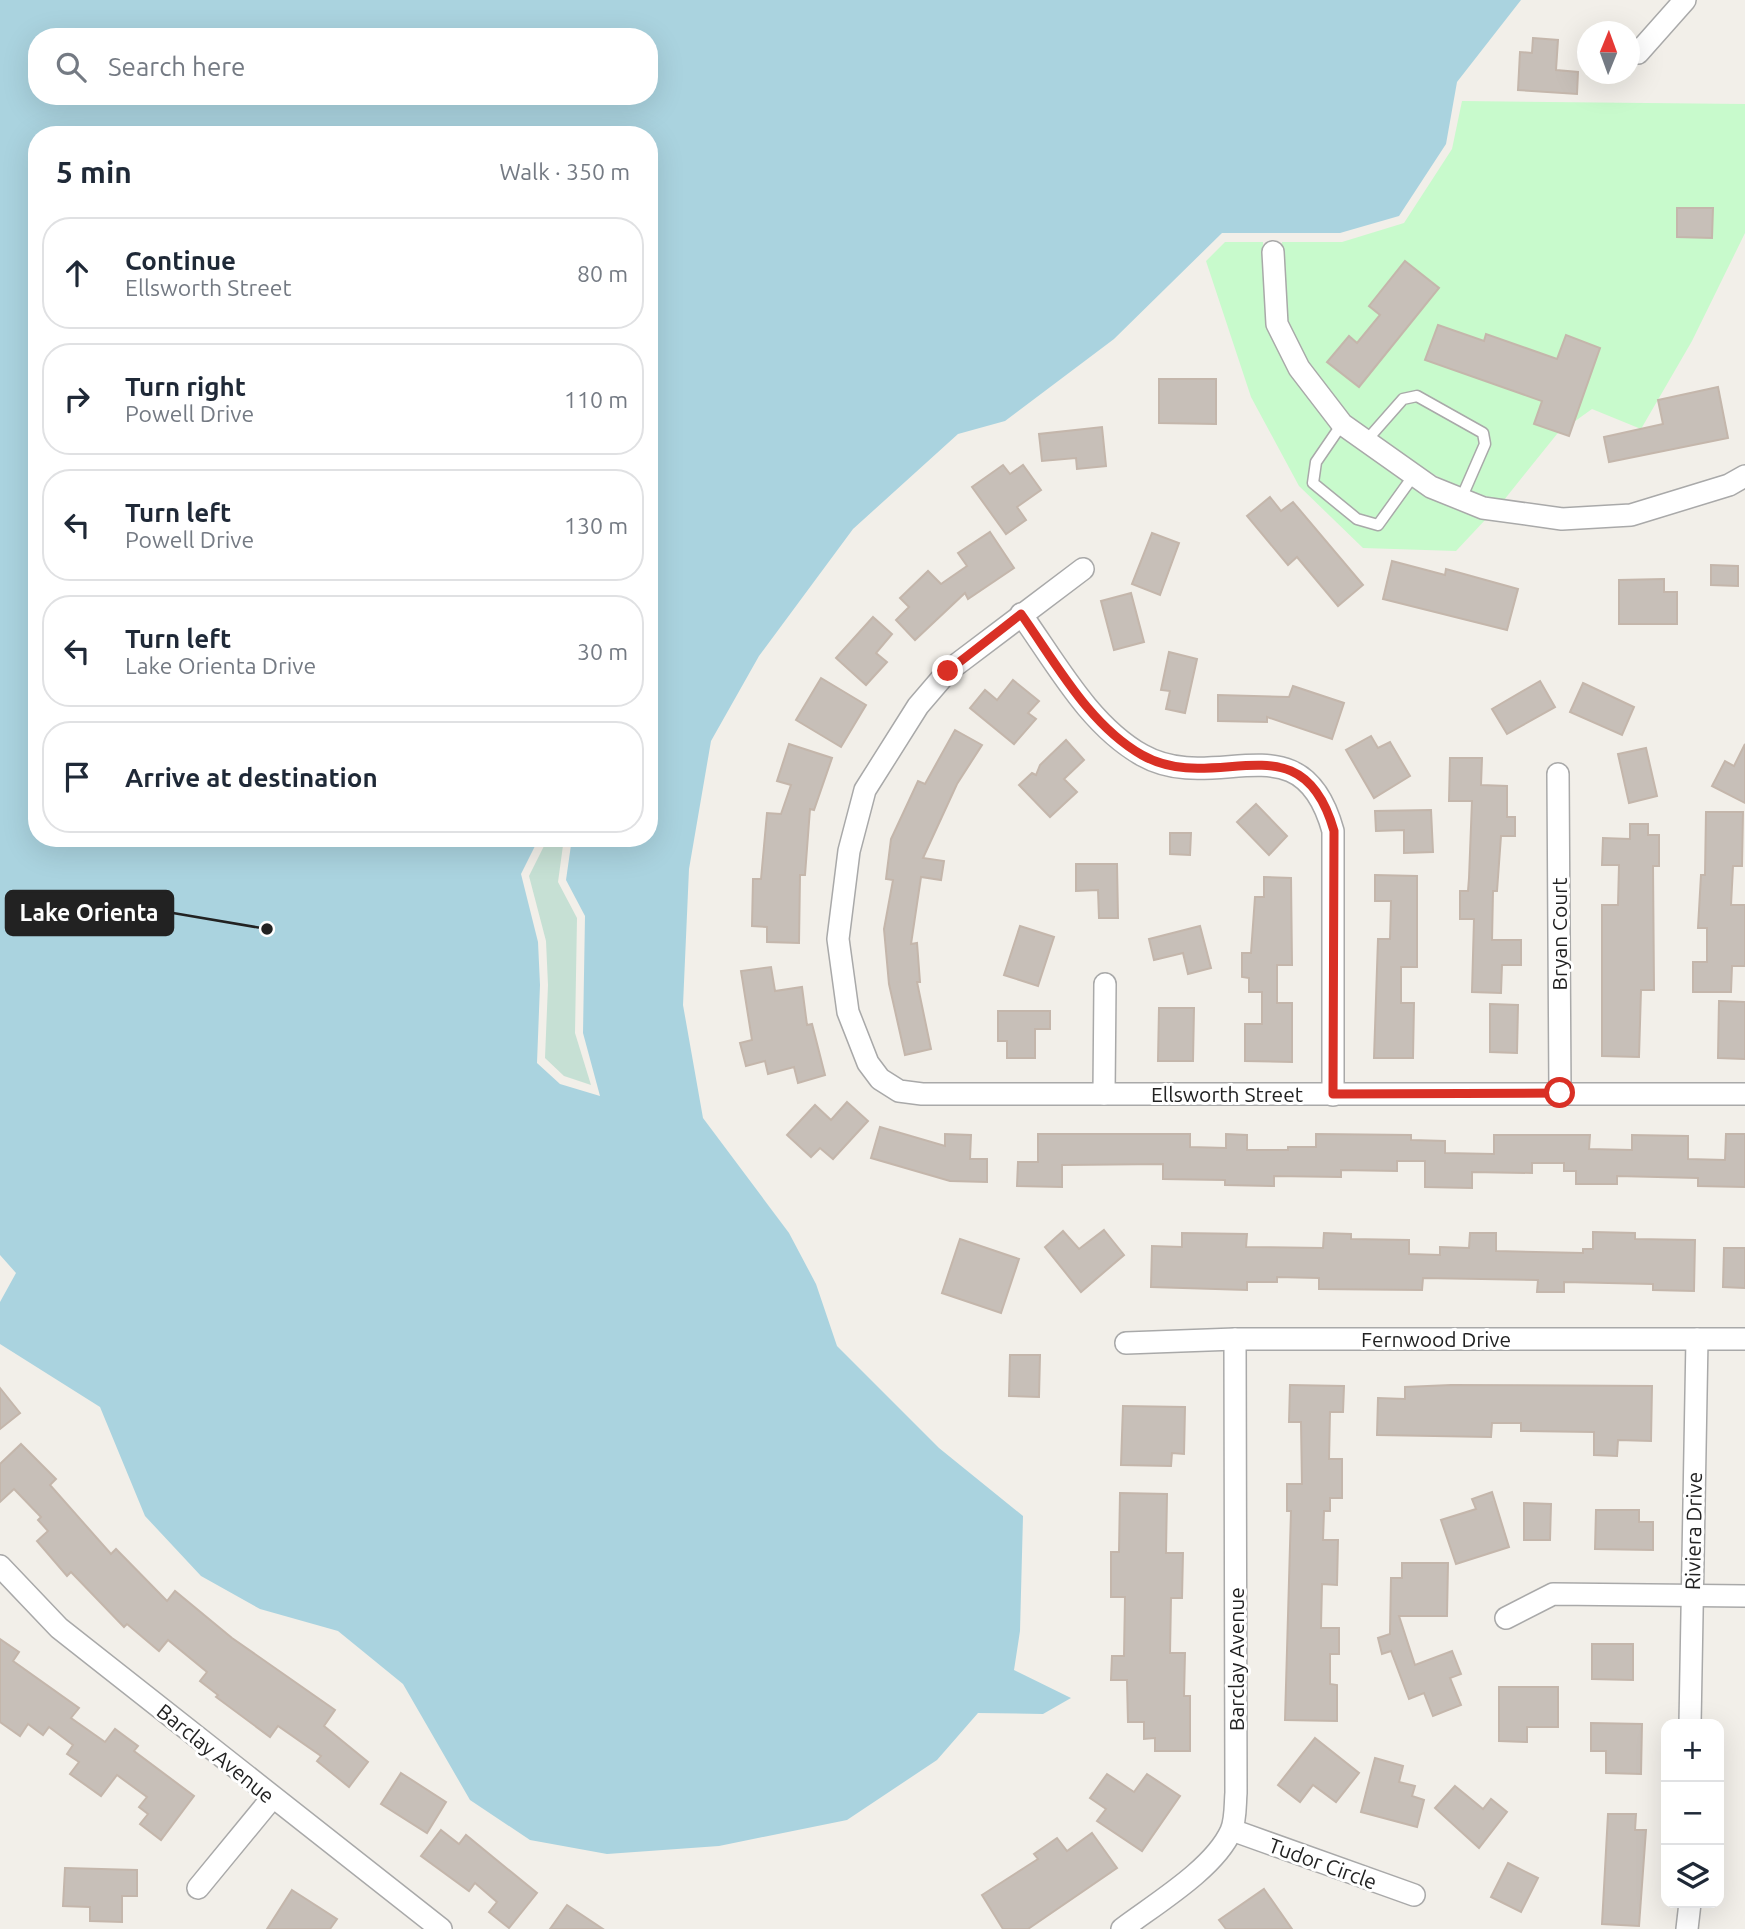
<!DOCTYPE html>
<meta charset="utf-8">
<style>
:root{--surface:#fff;--page:#f2f2f3;--text:#1f2937;--muted:#747a83;--line:#e0e1e3}
body{margin:0;font-family:Ubuntu,sans-serif;background:var(--page);color:var(--text)}
.controls{position:absolute;right:21px;bottom:21px;display:grid;overflow:hidden;border-radius:14px;box-shadow:0 7px 28px #0002}
.controls button{width:63px;height:63px;display:grid;place-items:center;padding:0;border:0;border-bottom:2px solid var(--line);background:var(--surface);color:var(--text);font:35px sans-serif}
.compass{position:absolute;left:1577px;top:21px;width:63px;height:63px;border-radius:50%;background:var(--surface);box-shadow:0 7px 28px #0002;rotate:1deg}
.stop{position:absolute;width:21px;height:21px;margin:-16px;border:5px solid #d93025;border-radius:50%;background:#fff}
.stop.end{background:#d93025;border-color:#fff;box-shadow:0 2px 7px #0008}
.list{margin:0;padding:0;list-style:none}
h2{display:flex;justify-content:space-between;align-items:center;height:91px;margin:0;padding:0 28px;font-size:30px}
h2 small{font-size:23px;font-weight:400;color:var(--muted)}
.list li{display:grid;grid-template-columns:46px 1fr auto;gap:21px;align-items:center;box-sizing:border-box;height:112px;margin:0 14px 14px;padding:0 14px;border:2px solid var(--line);border-radius:28px}
.list b{display:block;font-size:26px;white-space:nowrap}
.list p{margin:0;font-size:23px;white-space:nowrap;color:var(--muted)}
.list em{font-size:23px;font-style:normal;color:var(--muted)}
.icon{flex:none;width:38px;height:38px;fill:none;stroke:currentColor;stroke-width:2;stroke-linecap:round;stroke-linejoin:round}
.map{position:relative;flex:none;width:1745px;height:1929px;overflow:hidden}
.search{position:absolute;background:var(--surface);box-shadow:0 7px 28px #0002;left:28px;top:28px;width:630px;height:77px;display:flex;align-items:center;gap:18px;box-sizing:border-box;padding:0 24px;border-radius:28px;color:var(--muted);font-size:26px}
.panel{position:absolute;background:var(--surface);box-shadow:0 7px 28px #0002;left:28px;top:126px;width:630px;height:721px;border-radius:28px}
.map>svg:first-child{display:block}
.wetland{fill:#c6e0d4}
.park{fill:#c8facc}
.water{fill:#aad3df;fill-rule:evenodd}
.building{fill:#c7bfb8;stroke:#c4b6ab;stroke-width:2}
.lines{fill:none;stroke-linecap:round;stroke-linejoin:round}
.lane-casing{stroke:#a9a9a9;stroke-width:13}
.street-casing{stroke:#a9a9a9;stroke-width:24}
.lane{stroke:#fff;stroke-width:10}
.street{stroke:#fff;stroke-width:21}
.route{stroke:#d93025;stroke-width:9}
.labels{text-anchor:middle;dominant-baseline:central;stroke-width:6;stroke-linejoin:round;paint-order:stroke}
.street-label{font-size:21px;fill:#222;stroke:#fff}
.leader{fill:none;stroke:#222;stroke-width:2.5}
.callout-dot{fill:#222;stroke:#fff;stroke-width:2.5}
.callout{fill:#222;stroke:#222;stroke-width:2.5}
.callout-label{font-size:23px;text-anchor:middle;font-weight:bold;fill:#fff}
</style>
<div class="map">
<svg width="1745" height="1929" viewBox="0 0 1745 1929">
<rect width="100%" height="100%" fill="#f2efe9"/>
<path class="wetland" d="M548 838H564L558 882 577 918 575 1033 591 1085 564 1076 545 1058 548 985 546 941 529 876Z"/>
<g class="park">
<path d="M1462 101 1745 104V233L1692 341 1641 429 1592 409 1557 434 1504 500C1455 494 1387 449 1349 417 1328 397 1296 350 1287 323 1280 302 1283 264 1282 242H1342L1404 223 1452 149Z"/>
<path d="M1225 242H1263L1268 325 1292 375 1426 496 1486 519 1456 551 1363 548 1299 486 1251 397 1206 261Z"/>
</g>
<path class="water" d="M0 0H1521L1457 82 1446 144 1399 216 1340 233H1222L1114 339 1005 421 958 434 853 529 759 656 711 741 689 869 683 1005 703 1118 789 1233 816 1284 837 1346 939 1448 1023 1516 1020 1631 1014 1670 1071 1698 1043 1714 978 1713 937 1760 847 1820 719 1846 607 1854 530 1840 470 1800 403 1684 338 1631 260 1609 201 1576 145 1516 100 1407 0 1344V1302L16 1273 0 1255ZM37 37H649V96H37ZM37 135H649V838H572L566 880 585 916 583 1033 600 1096 560 1084 537 1063 540 985 538 942 521 874 539 838H37Z"/>
<g class="building">
<path d="M1533 38 1558 40 1556 70 1578 72 1577 94 1518 90 1520 52 1532 53Z"/>
<path d="M1677 208H1713L1712 238 1677 237Z"/>
<path d="M1405 261 1439 288 1359 387 1327 362 1349 336 1357 343 1380 315 1369 306Z"/>
<path d="M1438 325 1484 341 1486 334 1557 359 1566 335 1600 348 1569 436 1534 424 1542 401 1425 360Z"/>
<path d="M1159 379H1216V424L1159 423Z"/>
<path d="M1718 387 1728 438 1609 462 1604 437 1663 424 1658 400Z"/>
<path d="M1102 427 1106 466 1077 469 1076 458 1042 461 1039 434Z"/>
<path d="M1003 465 1010 474 1023 465 1041 490 1017 507 1026 520 1006 534 972 487Z"/>
<path d="M1270 497 1281 511 1293 502 1363 585 1338 606 1297 557 1288 565 1247 516Z"/>
<path d="M990 532 1014 568 968 599 965 593 915 640 896 620 909 607 900 598 928 571 941 584 967 566 958 553Z"/>
<path d="M1152 533 1179 543 1160 595 1132 584Z"/>
<path d="M1392 561 1445 575 1446 569 1518 589 1507 630 1383 599Z"/>
<path d="M1711 565 1738 566V586L1711 585Z"/>
<path d="M1664 579V592H1677V624H1619V580Z"/>
<path d="M1131 593 1144 642 1114 650 1101 601Z"/>
<path d="M873 617 892 634 876 653 887 662 866 685 836 658Z"/>
<path d="M1169 652 1197 659 1185 713 1166 709 1170 691 1161 690Z"/>
<path d="M821 678 866 705 841 747 796 720Z"/>
<path d="M1013 680 1039 701 1028 713 1036 719 1014 744 970 708 985 690 997 700Z"/>
<path d="M1540 681 1555 707 1507 734 1492 709Z"/>
<path d="M1583 683 1634 707 1622 735 1570 712Z"/>
<path d="M1293 686 1344 703 1332 739 1267 717V722L1218 721V695L1289 697Z"/>
<path d="M955 730 982 745 957 784 923 858 944 861 941 880 921 877 911 944 917 943 920 982H917L931 1049 905 1055 889 984 884 929 893 880 886 879 891 839 918 781 925 784Z"/>
<path d="M1371 736 1378 748 1390 742 1410 776 1374 798 1346 750Z"/>
<path d="M1066 740 1084 760 1064 779 1077 792 1050 817 1019 785 1032 773 1036 775 1040 765Z"/>
<path d="M789 744 832 758 814 810 810 809 805 875H800L799 943 767 942V927L752 926 753 879H761L767 813 781 814 791 785 777 781Z"/>
<path d="M1745 744V803L1712 786 1725 761 1734 766Z"/>
<path d="M1646 748 1657 796 1629 803 1618 754Z"/>
<path d="M1450 758H1482L1481 785 1507 786V817H1515V836H1501L1497 891H1493L1492 940H1521V965H1502L1501 993 1472 992 1474 919H1460V891H1468L1469 878 1472 801H1449Z"/>
<path d="M1256 804 1287 836 1269 855 1237 822Z"/>
<path d="M1431 810 1433 852 1404 853V830L1376 831 1375 811Z"/>
<path d="M1706 812H1743L1742 866H1733L1731 905H1745V966H1732L1731 992H1693V962H1707V928H1698L1701 875H1705Z"/>
<path d="M1630 824H1648V835H1659V866H1653L1654 990H1641L1639 1057 1602 1056V905H1618L1619 865H1602L1603 838 1630 839Z"/>
<path d="M1170 833H1191L1190 855 1170 854Z"/>
<path d="M1076 864H1117L1118 918H1099L1098 890 1076 891Z"/>
<path d="M1375 875 1417 876V967H1401V1003H1414L1413 1058H1374L1378 939H1390L1391 901H1375Z"/>
<path d="M1264 877 1291 878 1292 965H1277V1003H1292V1062L1245 1061V1024H1262V992H1249V978L1242 977V953H1251L1255 897H1264Z"/>
<path d="M1020 926 1054 937 1038 986 1004 975Z"/>
<path d="M1200 926 1211 968 1188 974 1183 953 1154 960 1149 939Z"/>
<path d="M771 967 775 991 802 987 807 1025 812 1024 825 1075 798 1083 794 1067 768 1074 765 1061 746 1066 740 1043 752 1040 741 971Z"/>
<path d="M1719 1001 1745 1002V1059L1718 1058Z"/>
<path d="M1490 1004 1518 1005 1517 1053 1490 1052Z"/>
<path d="M1159 1008H1194L1193 1061H1158Z"/>
<path d="M998 1011H1050V1029H1035V1058H1007V1041H998Z"/>
<path d="M847 1102 868 1121 833 1159 820 1148 811 1157 787 1135 815 1105 831 1120Z"/>
<path d="M880 1127 945 1146V1134L971 1135 970 1159H987V1182L950 1181 871 1158Z"/>
<path d="M1038 1134H1190V1147L1226 1148V1134L1247 1135V1150H1288V1147H1316V1134L1411 1135V1140L1445 1141V1153L1494 1154V1135H1590L1589 1149 1632 1150V1135L1688 1136V1159L1725 1160 1726 1134H1745V1187L1698 1186V1178L1617 1176V1184H1576V1171H1564V1163H1532V1173L1472 1172V1188L1425 1187V1161H1397V1171L1341 1170V1177L1274 1176V1186L1225 1185V1180L1163 1179V1164L1062 1165V1187L1017 1186 1018 1162H1038Z"/>
<path d="M1104 1230 1124 1255 1081 1292 1045 1247 1063 1231 1079 1249Z"/>
<path d="M1593 1232 1635 1233V1239L1695 1240 1694 1291 1653 1290V1284L1564 1282V1292H1537L1538 1280 1423 1278 1422 1290 1319 1289V1278L1277 1277V1282H1247V1290L1151 1287 1152 1246 1182 1247V1233L1247 1234 1246 1247 1323 1248 1324 1233 1351 1234V1239L1409 1240V1254L1440 1255V1247L1469 1248 1470 1233H1496V1251L1583 1253V1249H1593Z"/>
<path d="M960 1239 1019 1259 1001 1313 942 1293Z"/>
<path d="M1724 1248H1745V1288L1723 1287Z"/>
<path d="M1010 1355H1040L1039 1397 1009 1396Z"/>
<path d="M1290 1385 1344 1386 1343 1412H1330L1329 1459H1342V1498H1330V1511H1324L1323 1540H1338L1337 1585 1322 1584 1321 1628H1339V1654H1330V1684L1337 1685V1721L1285 1720 1291 1511H1287V1484H1302L1301 1422H1289Z"/>
<path d="M1451 1385 1652 1386 1651 1441 1618 1440 1617 1456 1594 1455V1432L1521 1431V1423H1492L1491 1437 1377 1435 1378 1398 1405 1399V1387Z"/>
<path d="M0 1388 20 1413 0 1429Z"/>
<path d="M1123 1406 1185 1407 1184 1454 1172 1453 1171 1466 1121 1465Z"/>
<path d="M21 1444 56 1479 50 1485 111 1554 116 1549 167 1601 175 1591 232 1638 335 1710 324 1726 368 1762 349 1787 317 1761 321 1756 278 1726 270 1737 216 1697 218 1695 200 1681 207 1672 168 1640 159 1651 127 1624 124 1627 71 1572 67 1576 37 1541 48 1531 38 1520 41 1517 14 1489 0 1502V1464Z"/>
<path d="M1492 1492 1509 1547 1456 1564 1441 1520 1476 1509 1472 1499Z"/>
<path d="M1120 1493 1167 1494 1166 1553H1183L1182 1598H1171L1170 1653H1185L1184 1696H1190V1751H1155V1738L1144 1739V1722H1128L1127 1680H1111L1112 1656H1124L1125 1597H1111V1552H1119Z"/>
<path d="M1524 1503 1551 1504 1550 1540H1524Z"/>
<path d="M1596 1510H1639V1522H1653V1550L1595 1549Z"/>
<path d="M1402 1563H1448L1447 1616H1399L1415 1665 1452 1651 1461 1674 1450 1678 1461 1705 1433 1716 1424 1693 1409 1699 1391 1651 1382 1654 1378 1638 1390 1634 1391 1578H1402Z"/>
<path d="M0 1639 19 1652 13 1661 79 1708 71 1718 105 1742 115 1729 138 1746 134 1751 194 1796 161 1840 140 1824 148 1814 139 1807 147 1797 117 1775 101 1796 70 1774 79 1762 67 1754 73 1745 49 1727 43 1735 28 1724 20 1736 0 1722Z"/>
<path d="M1592 1644H1633V1680L1592 1679Z"/>
<path d="M1499 1687H1558V1727H1527V1742L1499 1741Z"/>
<path d="M1591 1723 1642 1724 1641 1774 1606 1773V1751H1591Z"/>
<path d="M1315 1738 1359 1773 1336 1802 1313 1785 1300 1802 1278 1785Z"/>
<path d="M1375 1758 1403 1766 1399 1782 1415 1786 1412 1796 1424 1800 1417 1827 1361 1812Z"/>
<path d="M401 1773 446 1802 427 1833 381 1804Z"/>
<path d="M1107 1774 1134 1792 1147 1774 1180 1796 1142 1851 1097 1821 1106 1809 1090 1798Z"/>
<path d="M1455 1786 1483 1809 1491 1799 1507 1812 1479 1848 1435 1808Z"/>
<path d="M1608 1814H1636L1635 1830H1646L1639 1926 1602 1924Z"/>
<path d="M441 1830 459 1844 466 1835 537 1893 509 1928 489 1912 497 1902 475 1883 469 1891 421 1856Z"/>
<path d="M1092 1833 1117 1868 1028 1929H1003L982 1895 1038 1859 1034 1854 1057 1838 1067 1851Z"/>
<path d="M1508 1863 1538 1878 1521 1912 1491 1897Z"/>
<path d="M65 1868 137 1870V1896H122V1922L90 1921V1907L63 1906Z"/>
<path d="M1264 1889 1292 1929H1226L1219 1920Z"/>
<path d="M292 1890 337 1919 330 1929H267Z"/>
<path d="M567 1905 603 1929H550Z"/>
</g>
<g class="lines">
<defs>
<g id="lane">
<path d="M1342 424 1316 462 1313 483 1357 519 1378 525 1414 475"/>
<path d="M1366 441 1403 399 1417 396 1483 433 1485 444 1461 499"/>
</g>
<g id="street">
<path d="M1638 53 1685 0"/>
<path d="M1273 252 1277 324 1299 368 1342 424 1431 487 1483 508 1562 519 1631 515 1729 485 1745 476"/>
<path d="M1083 569 948 671 918 706 865 790 849 851 838 939 848 1012 868 1063 880 1079 899 1091 922 1094H1745"/>
<path d="M1021 614C1056 663 1089 725 1142 755 1216 797 1301 715 1333 831V1095"/>
<path d="M1558 774 1560 1093"/>
<path d="M1104 1094 1105 984"/>
<path d="M1126 1343 1235 1339H1745"/>
<path d="M0 1566 59 1628 441 1929"/>
<path d="M1506 1618 1553 1594 1745 1596"/>
<path d="M1690 1724 1697 1339"/>
<path d="M1232 1830 1414 1895"/>
<path d="M198 1888 272 1798"/>
<path d="M1122 1929C1155 1904 1214 1869 1231 1831 1236 1820 1235 1804 1236 1793L1235 1339"/>
<path d="M1687 1929 1690 1903"/>
</g>
</defs>
<use href="#lane" class="lane-casing"/>
<use href="#street" class="street-casing"/>
<use href="#lane" class="lane"/>
<use href="#street" class="street"/>
</g>
<g class="lines">
<path class="route" d="M948 671 1021 614C1056 663 1089 725 1142 755 1216 797 1301 715 1334 831L1333 1094 1560 1093"/>
</g>
<g class="labels">
<g class="street-label">
<text transform="translate(1559 934) rotate(-90)">Bryan Court</text>
<text x="1227" y="1094">Ellsworth Street</text>
<text x="1436" y="1339">Fernwood Drive</text>
<text transform="translate(1693 1531) rotate(-89)">Riviera Drive</text>
<text transform="translate(1236 1659) rotate(-90)">Barclay Avenue</text>
<text transform="translate(216 1753) rotate(39)">Barclay Avenue</text>
<text transform="translate(1323 1863) rotate(20)">Tudor Circle</text>
</g>
</g>
<path class="leader" d="M267 929L173 913"/>
<circle class="callout-dot" cx="267" cy="929" r="7"/>
<rect class="callout" x="6" y="891" width="167" height="44" rx="7"/>
<g class="callout-label">
<text x="89" y="921">Lake Orienta</text>
</g>
</svg>
<div class="controls">
<button>+</button>
<button>−</button>
<button><svg class="icon" aria-label="layers" viewBox="0 0 24 24"><path d="M12 4l9 5-9 5-9-5zM3 14l9 5 9-5"/></svg></button>
</div>
<svg class="compass" viewBox="-18 -18 36 36"><path d="M0-13l5 13h-10z" fill="#e53935"/><path d="M0 13l5-13h-10z" fill="#747a83"/></svg>
<div class="stop" style="left:1560px;top:1093px"></div>
<div class="stop end" style="left:948px;top:671px"></div>
<div class="search"><svg class="icon" aria-label="search" viewBox="0 0 24 24"><circle cx="10" cy="10" r="6"/><path d="M15 15l6 6"/></svg>Search here</div>
<section class="panel">
<h2>5 min<small>Walk · 350 m</small></h2>
<ul class="list">
<li><svg class="icon" aria-label="ahead" viewBox="0 0 24 24"><path d="M12 20V5M6 11l6-6 6 6"/></svg><div><b>Continue</b><p>Ellsworth Street</p></div><em>80 m</em></li>
<li><svg class="icon" aria-label="right" viewBox="0 0 24 24"><path d="M7 20v-9h11M14 6l5 5-5 5"/></svg><div><b>Turn right</b><p>Powell Drive</p></div><em>110 m</em></li>
<li><svg class="icon" aria-label="left" viewBox="0 0 24 24"><path d="M17 20v-9H6M10 6l-5 5 5 5"/></svg><div><b>Turn left</b><p>Powell Drive</p></div><em>130 m</em></li>
<li><svg class="icon" aria-label="left" viewBox="0 0 24 24"><path d="M17 20v-9H6M10 6l-5 5 5 5"/></svg><div><b>Turn left</b><p>Lake Orienta Drive</p></div><em>30 m</em></li>
<li><svg class="icon" aria-label="arrive" viewBox="0 0 24 24"><path d="M6 21V4h12l-3 4 3 4H6"/></svg><div><b>Arrive at destination</b></div></li>
</ul>
</section>
</div>
